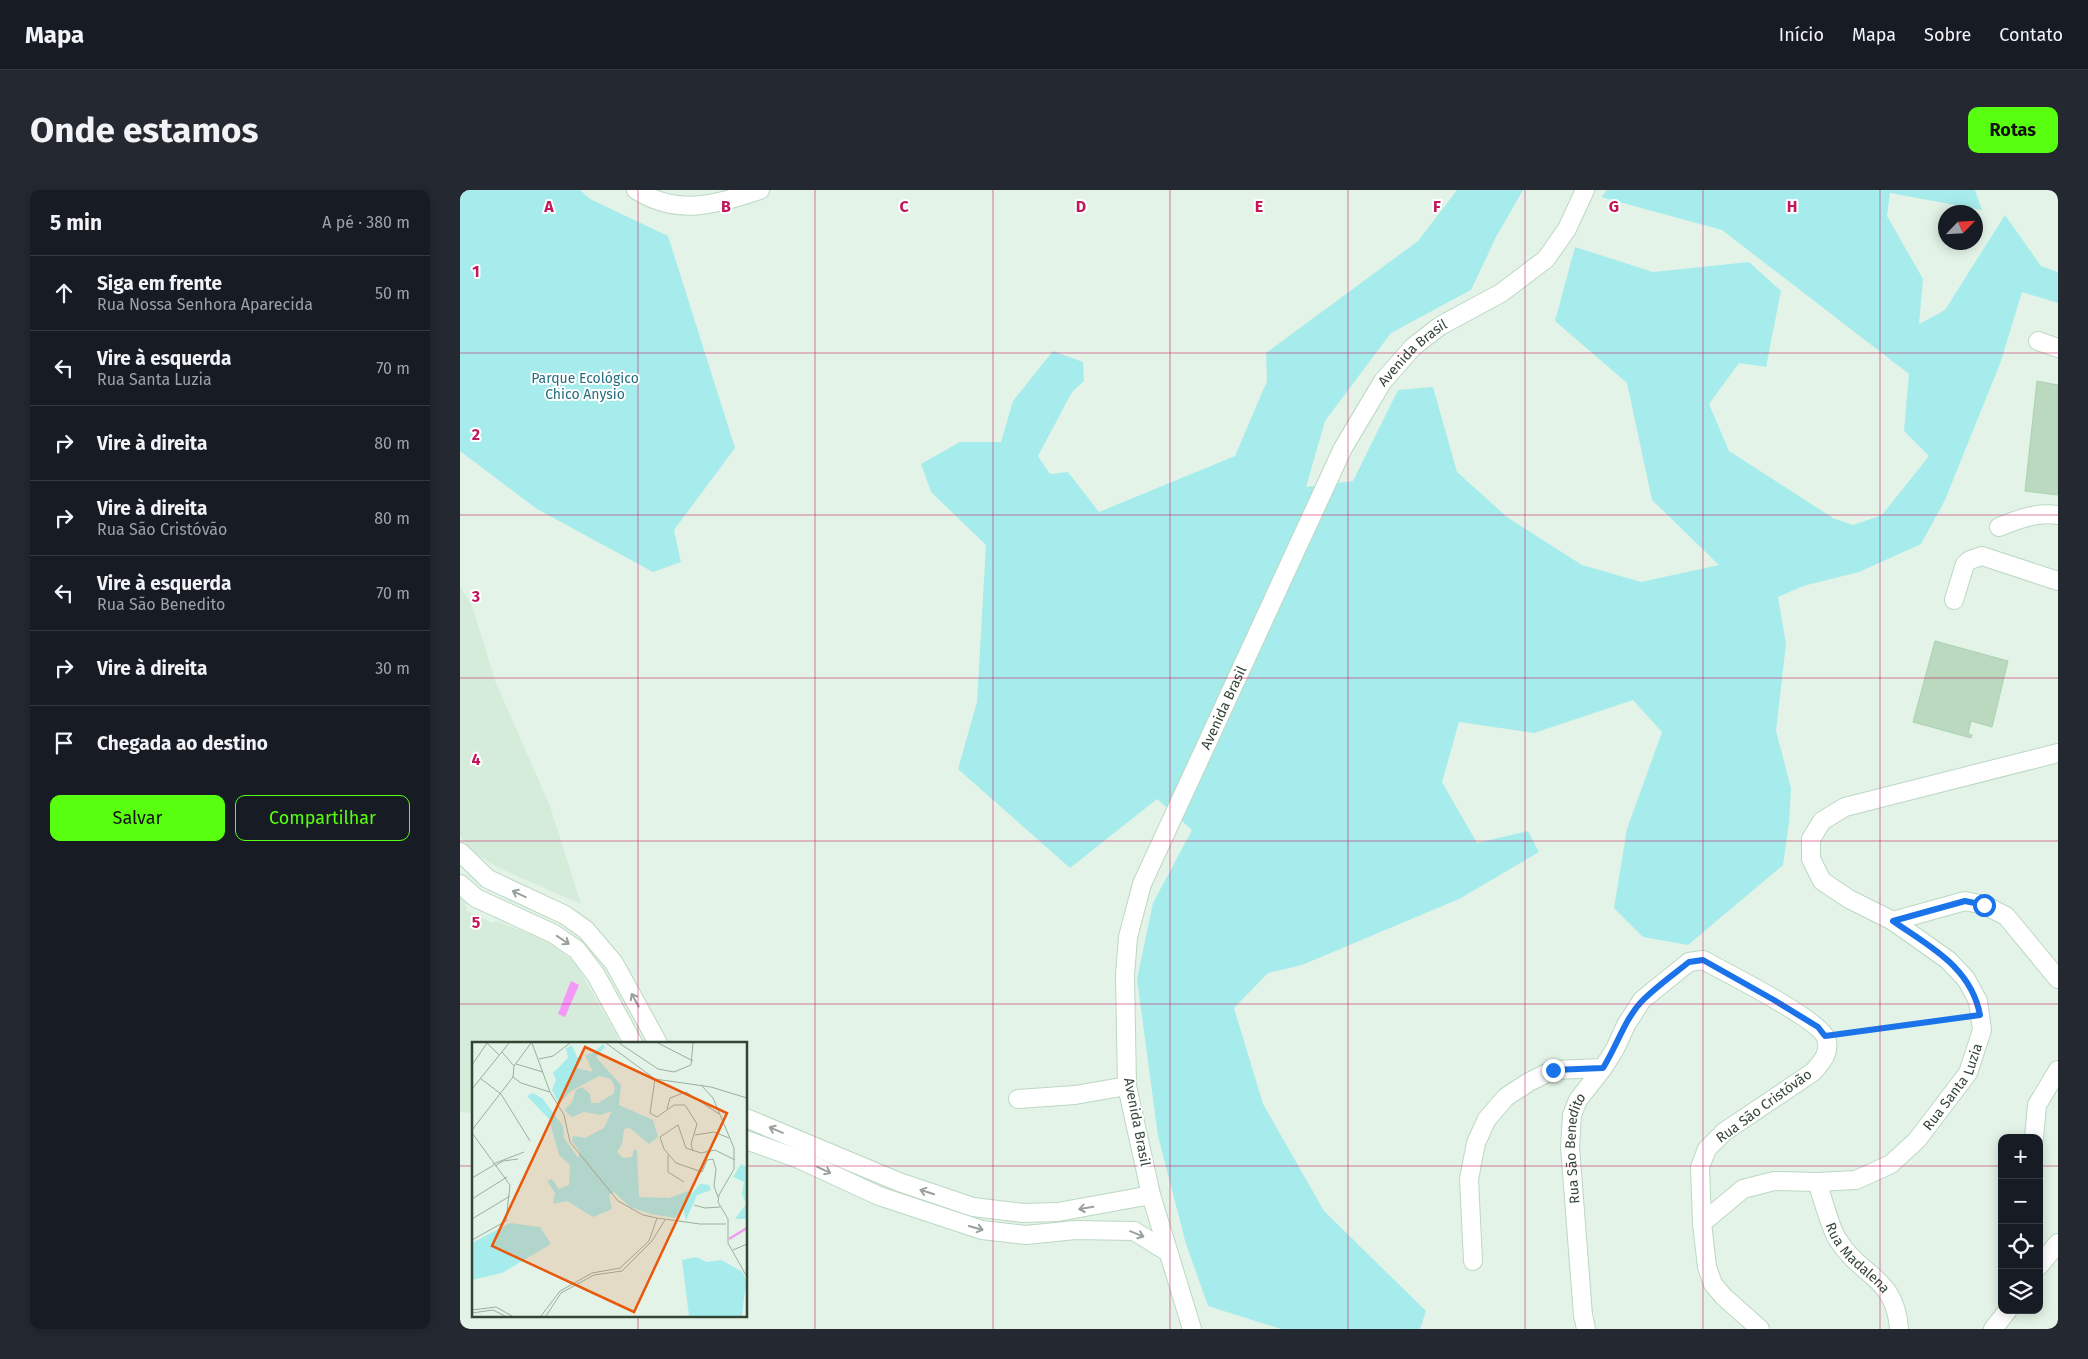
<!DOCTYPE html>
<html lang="pt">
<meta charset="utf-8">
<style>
:root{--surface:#171b24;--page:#242831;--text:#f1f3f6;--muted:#9ea1a6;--line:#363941;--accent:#58ff0f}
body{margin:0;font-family:"Fira Sans",sans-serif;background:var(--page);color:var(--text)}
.controls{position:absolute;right:15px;bottom:15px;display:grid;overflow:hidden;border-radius:10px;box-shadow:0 2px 12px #0003}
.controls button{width:45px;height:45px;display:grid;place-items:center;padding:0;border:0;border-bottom:1px solid var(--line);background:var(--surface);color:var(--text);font:25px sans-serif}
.compass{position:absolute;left:1478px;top:15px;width:45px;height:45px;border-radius:50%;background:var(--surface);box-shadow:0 2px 12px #0003;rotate:65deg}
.stop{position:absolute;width:15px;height:15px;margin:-11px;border:4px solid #1a73e8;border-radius:50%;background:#fff}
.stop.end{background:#1a73e8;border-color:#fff;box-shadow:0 1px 5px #0008}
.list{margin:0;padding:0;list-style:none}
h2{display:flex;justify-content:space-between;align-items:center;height:65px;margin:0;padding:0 20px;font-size:21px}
h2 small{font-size:16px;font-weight:400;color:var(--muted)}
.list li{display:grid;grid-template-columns:32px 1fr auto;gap:15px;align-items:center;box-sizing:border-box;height:75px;padding:0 20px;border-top:1px solid var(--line)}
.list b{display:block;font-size:19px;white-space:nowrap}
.list p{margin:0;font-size:16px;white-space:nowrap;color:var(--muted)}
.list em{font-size:16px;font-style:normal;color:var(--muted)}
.actions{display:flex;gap:10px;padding:15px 20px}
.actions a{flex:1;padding:11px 0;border:1px solid var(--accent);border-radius:10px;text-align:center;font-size:18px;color:var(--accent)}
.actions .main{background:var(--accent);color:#111}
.icon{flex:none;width:28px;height:28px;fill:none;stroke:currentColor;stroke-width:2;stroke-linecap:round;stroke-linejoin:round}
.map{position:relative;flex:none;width:1598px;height:1139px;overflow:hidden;border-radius:10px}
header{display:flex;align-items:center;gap:30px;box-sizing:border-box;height:70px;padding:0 25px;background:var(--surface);border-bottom:1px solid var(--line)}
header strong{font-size:24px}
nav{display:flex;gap:28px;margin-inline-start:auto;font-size:18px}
.intro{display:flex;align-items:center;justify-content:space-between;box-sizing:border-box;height:120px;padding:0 30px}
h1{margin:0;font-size:35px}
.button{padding:12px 22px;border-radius:10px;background:var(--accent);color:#111;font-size:18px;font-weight:700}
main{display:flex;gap:30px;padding:0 30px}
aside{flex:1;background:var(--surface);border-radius:10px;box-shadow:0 2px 12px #0003}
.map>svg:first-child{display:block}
.residential{fill:#d5ecda}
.green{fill:#a7ecec}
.water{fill:#f398f7}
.building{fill:#bad9bf;stroke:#aad2b0}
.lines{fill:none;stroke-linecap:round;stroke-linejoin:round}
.minor-casing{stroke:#bcd8c2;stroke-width:20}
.path{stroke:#95c39e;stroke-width:2.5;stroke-dasharray:2.5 2.5;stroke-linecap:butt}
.minor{stroke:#fff;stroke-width:18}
.oneway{stroke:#99a29a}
.route{stroke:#1a73e8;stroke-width:6}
.grid{fill:none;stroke:#c2185b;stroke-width:1;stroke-opacity:0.55}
.labels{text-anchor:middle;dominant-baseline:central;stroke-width:4;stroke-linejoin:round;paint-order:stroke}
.street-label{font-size:14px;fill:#334636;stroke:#fff}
.park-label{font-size:14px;fill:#216e7d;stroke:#fff}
.inset-river{fill:none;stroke:#f398f7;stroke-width:2.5}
.inset-road{fill:none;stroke:#9daea0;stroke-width:1}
.view{fill:#e8590c;fill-opacity:0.15;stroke:#e8590c;stroke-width:2.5}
.inset-edge{fill:none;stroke:#334636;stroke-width:2.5}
.grid-label{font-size:16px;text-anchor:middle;font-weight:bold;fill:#c2185b;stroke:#fff;stroke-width:4;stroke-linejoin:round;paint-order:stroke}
</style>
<header>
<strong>Mapa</strong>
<nav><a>Início</a><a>Mapa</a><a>Sobre</a><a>Contato</a></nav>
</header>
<div class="intro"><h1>Onde estamos</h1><a class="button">Rotas</a></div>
<main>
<aside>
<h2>5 min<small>A pé · 380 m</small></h2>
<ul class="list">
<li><svg class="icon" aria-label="ahead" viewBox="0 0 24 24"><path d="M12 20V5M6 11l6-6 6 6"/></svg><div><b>Siga em frente</b><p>Rua Nossa Senhora Aparecida</p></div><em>50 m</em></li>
<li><svg class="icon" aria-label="left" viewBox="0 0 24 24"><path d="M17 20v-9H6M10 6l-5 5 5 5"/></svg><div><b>Vire à esquerda</b><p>Rua Santa Luzia</p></div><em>70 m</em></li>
<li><svg class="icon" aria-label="right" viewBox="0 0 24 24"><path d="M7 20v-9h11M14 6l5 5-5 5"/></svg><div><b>Vire à direita</b></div><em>80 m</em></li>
<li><svg class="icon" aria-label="right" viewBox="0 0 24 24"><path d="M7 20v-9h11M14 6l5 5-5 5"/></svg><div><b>Vire à direita</b><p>Rua São Cristóvão</p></div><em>80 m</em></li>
<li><svg class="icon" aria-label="left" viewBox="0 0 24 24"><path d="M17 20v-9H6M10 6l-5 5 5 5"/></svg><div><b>Vire à esquerda</b><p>Rua São Benedito</p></div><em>70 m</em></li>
<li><svg class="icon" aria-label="right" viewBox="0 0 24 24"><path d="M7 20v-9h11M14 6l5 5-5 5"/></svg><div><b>Vire à direita</b></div><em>30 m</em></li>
<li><svg class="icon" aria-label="arrive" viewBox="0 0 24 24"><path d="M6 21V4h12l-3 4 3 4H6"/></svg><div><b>Chegada ao destino</b></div></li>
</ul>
<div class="actions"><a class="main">Salvar</a><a>Compartilhar</a></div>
</aside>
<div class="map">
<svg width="1598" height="1139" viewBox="0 0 1598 1139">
<rect width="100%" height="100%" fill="#e3f3e7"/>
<g class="residential">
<path d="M0 397 11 412 35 491 90 616 121 714 39 678 14 663 0 646Z"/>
<path d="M0 707 5 711 7 721 33 733 36 731 85 750 115 772 158 848V853H14V923L0 922Z"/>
</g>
<g class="green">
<path d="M0 0H120L130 9 208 46 275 258 214 340 221 372 193 382 77 319 0 261Z"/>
<path d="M997 0H1063L1036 47 1011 100 931 143 865 231 846 297 893 291 938 200 973 197 997 282 1047 327 1122 375 1181 392 1259 375 1192 310 1167 193 1095 131 1115 57 1193 82 1289 72 1321 101 1306 177 1279 173 1249 214 1269 261 1373 328 1393 335 1422 325 1469 266 1444 241 1449 184 1262 40 1141 7 1147 0H1515L1522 20 1430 3 1427 26 1463 89 1459 134 1485 120 1545 25 1581 76 1598 82V113L1562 102 1541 171 1485 310 1461 354 1399 382 1343 396 1318 407 1326 454 1316 541 1331 598 1329 633 1323 675 1228 755 1183 747 1154 718 1167 639 1202 542 1173 510 1074 543 999 532 982 592 1017 653 1068 641 1079 662 999 709 842 775 808 783 774 818 803 914 864 1021 966 1121 960 1139H821L748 1116 726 1054 698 946 677 789 693 713 732 640 697 609 610 678 498 579 517 512 526 355 471 302 461 274 500 252H541L553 211 593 161 623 172 624 191 612 202 578 266 590 284 608 282 639 322 775 266 807 191 806 163 958 51Z"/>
</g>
<path class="water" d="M111 791 119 795 105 827 98 824Z"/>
<g class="building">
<path d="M1577 191 1598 195V305L1565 301Z"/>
<path d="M1475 451 1548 471 1532 537 1511 531 1508 544 1512 545 1511 548 1453 532Z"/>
</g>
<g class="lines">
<defs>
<g id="minor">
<path d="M176 0C219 27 256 14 300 0"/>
<path d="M1578 151 1598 158"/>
<path d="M1539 337C1559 329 1576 322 1598 325"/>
<path d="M1494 410 1505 374 1510 370 1522 366 1598 391"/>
<path d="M0 662 28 689 105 725 126 740 154 773 198 853"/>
<path d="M0 694 16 708 94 744 117 760 136 785 173 853"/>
<path d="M1433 731 1505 711 1524 715 1546 726 1598 789"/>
<path d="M558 909 615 905 667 896"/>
<path d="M286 928 439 992 513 1017 563 1023 598 1022 691 1005"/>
<path d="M1574 948 1577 915 1598 880"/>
<path d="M286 950 339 969 419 1006 522 1040 566 1045 615 1040 674 1041 708 1062"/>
<path id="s1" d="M1357 992C1363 1008 1370 1039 1378 1050 1402 1088 1435 1086 1439 1139"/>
<path id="s2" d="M1242 1033 1283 999 1314 991 1357 992 1396 990 1431 974 1457 950 1508 883 1522 840 1518 811 1506 789 1488 770 1433 731 1389 709 1362 691 1351 669V649L1362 631 1385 617 1598 563"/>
<path d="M1013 1071 1009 989 1016 953 1027 929 1046 907 1069 892 1093 880 1143 878"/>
<path d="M1579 1076 1598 1053"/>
<path id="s3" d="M732 1139 691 1005 667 896 665 785 668 747 682 694 883 258 923 191 953 157 980 136 1041 103 1086 69 1107 39 1125 0"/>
<path id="s4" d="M1126 1139 1123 1125 1110 957 1112 925 1118 910 1143 878 1155 859 1166 835 1182 810 1229 772 1243 770C1265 782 1359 829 1366 848 1371 862 1362 872 1353 882L1264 942 1247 959 1240 977 1242 1033 1247 1077 1253 1094 1264 1107 1300 1139"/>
<path d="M1533 1139 1548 1120"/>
</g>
</defs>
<use href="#minor" class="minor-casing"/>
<path class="path" d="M1379 844 1505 827"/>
<use href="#minor" class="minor"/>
</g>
<defs><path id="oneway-shaft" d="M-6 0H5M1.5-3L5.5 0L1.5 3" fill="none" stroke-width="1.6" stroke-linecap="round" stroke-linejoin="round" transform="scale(1.25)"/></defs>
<g class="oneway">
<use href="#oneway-shaft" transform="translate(59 704) rotate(-155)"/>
<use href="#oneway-shaft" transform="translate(103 750) rotate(34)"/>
<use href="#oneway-shaft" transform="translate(175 810) rotate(-119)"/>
<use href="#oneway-shaft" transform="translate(316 940) rotate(-157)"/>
<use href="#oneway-shaft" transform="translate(364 980) rotate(25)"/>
<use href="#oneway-shaft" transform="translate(467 1002) rotate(-162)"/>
<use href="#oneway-shaft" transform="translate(626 1018) rotate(171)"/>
<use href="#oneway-shaft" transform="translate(516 1038) rotate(16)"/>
<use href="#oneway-shaft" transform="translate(677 1044) rotate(22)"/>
</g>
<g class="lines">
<path class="route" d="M1093 880 1143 878C1157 856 1165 828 1183 810 1197 796 1214 784 1229 772L1243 770 1314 810 1358 837 1365 846 1520 825C1511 777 1470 757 1433 731L1505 711 1524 715"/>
</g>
<path class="grid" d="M178 0V853M355 0V1139M533 0V1139M710 0V1139M888 0V1139M1065 0V1139M1243 0V1139M1420 0V1139M0 163H1598M0 325H1598M0 488H1598M0 651H1598M0 814H1598M0 976H14M286 976H1542M1579 976H1598M178 1125V1139"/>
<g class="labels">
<g class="street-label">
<text stroke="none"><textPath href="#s3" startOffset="1055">Avenida Brasil</textPath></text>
<text stroke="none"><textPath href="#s3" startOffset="650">Avenida Brasil</textPath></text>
<text stroke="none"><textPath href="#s2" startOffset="306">Rua Santa Luzia</textPath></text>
<text transform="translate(1304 916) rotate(-36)">Rua São Cristóvão</text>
<text transform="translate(677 932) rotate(79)">Avenida Brasil</text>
<text stroke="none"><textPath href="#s4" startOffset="182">Rua São Benedito</textPath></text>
<text stroke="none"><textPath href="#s1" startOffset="88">Rua Madalena</textPath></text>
</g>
<g class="park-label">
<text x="125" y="188">Parque Ecológico<tspan x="125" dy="16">Chico Anysio</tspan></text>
</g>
</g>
<g transform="translate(12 852)">
<rect width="275" height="275" fill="#e3f3e7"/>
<path d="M131 2 133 5 124 15 149 43 147 63 181 78 186 95 177 102 158 86 152 87 150 102 145 110 151 116 160 115 162 108H165L167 155 197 156 216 149 219 152 228 142 237 143 239 148 225 153 214 178 211 166 203 176 179 172 158 165 142 150 137 153 140 167 121 175 95 159 81 162 83 151 75 139 80 137 87 147 97 143 98 123 87 113 77 77 55 54 61 51 70 56 91 84 92 96 106 116 108 110 100 99 101 94 113 96 132 86 140 69 128 73 112 70 100 75 92 68 100 60 104 48 110 45 118 52 119 61H126L141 52 143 46 139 37 127 34 99 49 87 62 80 48 84 38 81 31 96 16 94 6 100 3 105 15 111 16 104 26 121 30 113 13 121 11ZM269 122 275 125V177H263L274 162 270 152 272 140 261 135ZM38 181 68 185 79 202 30 231 0 238V201ZM224 215 235 220 249 218 271 230 274 239 270 274H217L210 218Z" fill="#a7ecec"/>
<path class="inset-river" d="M257 197 275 186"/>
<path class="inset-road" d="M15 1 27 13M59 1 42 24 41 35 49 41 78 50M60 1 78 50 92 73 98 100 146 159 171 173 185 176 228 182H254M134 1 183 37 239 45 275 56M147 1 186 27 202 30 219 23 221 1M186 1 221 19M30 10 42 24M67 17 81 14 98 1M44 22 71 30M0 23 15 1M8 36 29 52 58 99M183 37 178 71 185 75 202 63H213L225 82 219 102 221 109M229 43 241 56 262 106V127L247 153 246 160 256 177V201L275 235M0 47 37 1M195 67 198 56 214 50 247 72M0 88 41 35M0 91 38 143 34 179 0 198M223 93 242 90 257 96M196 113V130L212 140M21 122 52 110M23 124 31 119 46 117M0 136 22 123M246 155 242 144 244 127 241 117 235 118 230 130 204 121 192 107 188 95 206 83 214 106 229 111 243 108 263 118M0 157 35 135M222 163 233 166 248 165M0 177 38 154M261 208 275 202M0 268 24 265 40 274M0 271 21 268 33 274M69 274 88 249 120 231 148 226 177 199 185 176M74 274 89 251 122 233 150 229 180 199 193 178"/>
<path class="view" d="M113 5 255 71 162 270 20 204Z"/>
<rect width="275" height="275" class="inset-edge"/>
</g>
<g class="grid-label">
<text x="89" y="22">A</text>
<text x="266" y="22">B</text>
<text x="444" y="22">C</text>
<text x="621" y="22">D</text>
<text x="799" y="22">E</text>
<text x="977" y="22">F</text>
<text x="1154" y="22">G</text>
<text x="1332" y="22">H</text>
<text x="16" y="87">1</text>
<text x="16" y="250">2</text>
<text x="16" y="412">3</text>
<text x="16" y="575">4</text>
<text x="16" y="738">5</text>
</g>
</svg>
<div class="controls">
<button>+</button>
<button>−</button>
<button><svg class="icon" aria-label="locate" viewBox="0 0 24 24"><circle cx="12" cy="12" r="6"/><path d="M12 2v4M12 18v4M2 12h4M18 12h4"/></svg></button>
<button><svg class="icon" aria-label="layers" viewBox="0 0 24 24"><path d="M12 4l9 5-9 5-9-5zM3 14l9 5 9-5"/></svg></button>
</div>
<svg class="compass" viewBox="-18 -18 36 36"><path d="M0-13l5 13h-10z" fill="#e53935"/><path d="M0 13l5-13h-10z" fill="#9ea1a6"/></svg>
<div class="stop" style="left:1524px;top:715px"></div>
<div class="stop end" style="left:1093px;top:880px"></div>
</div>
</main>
